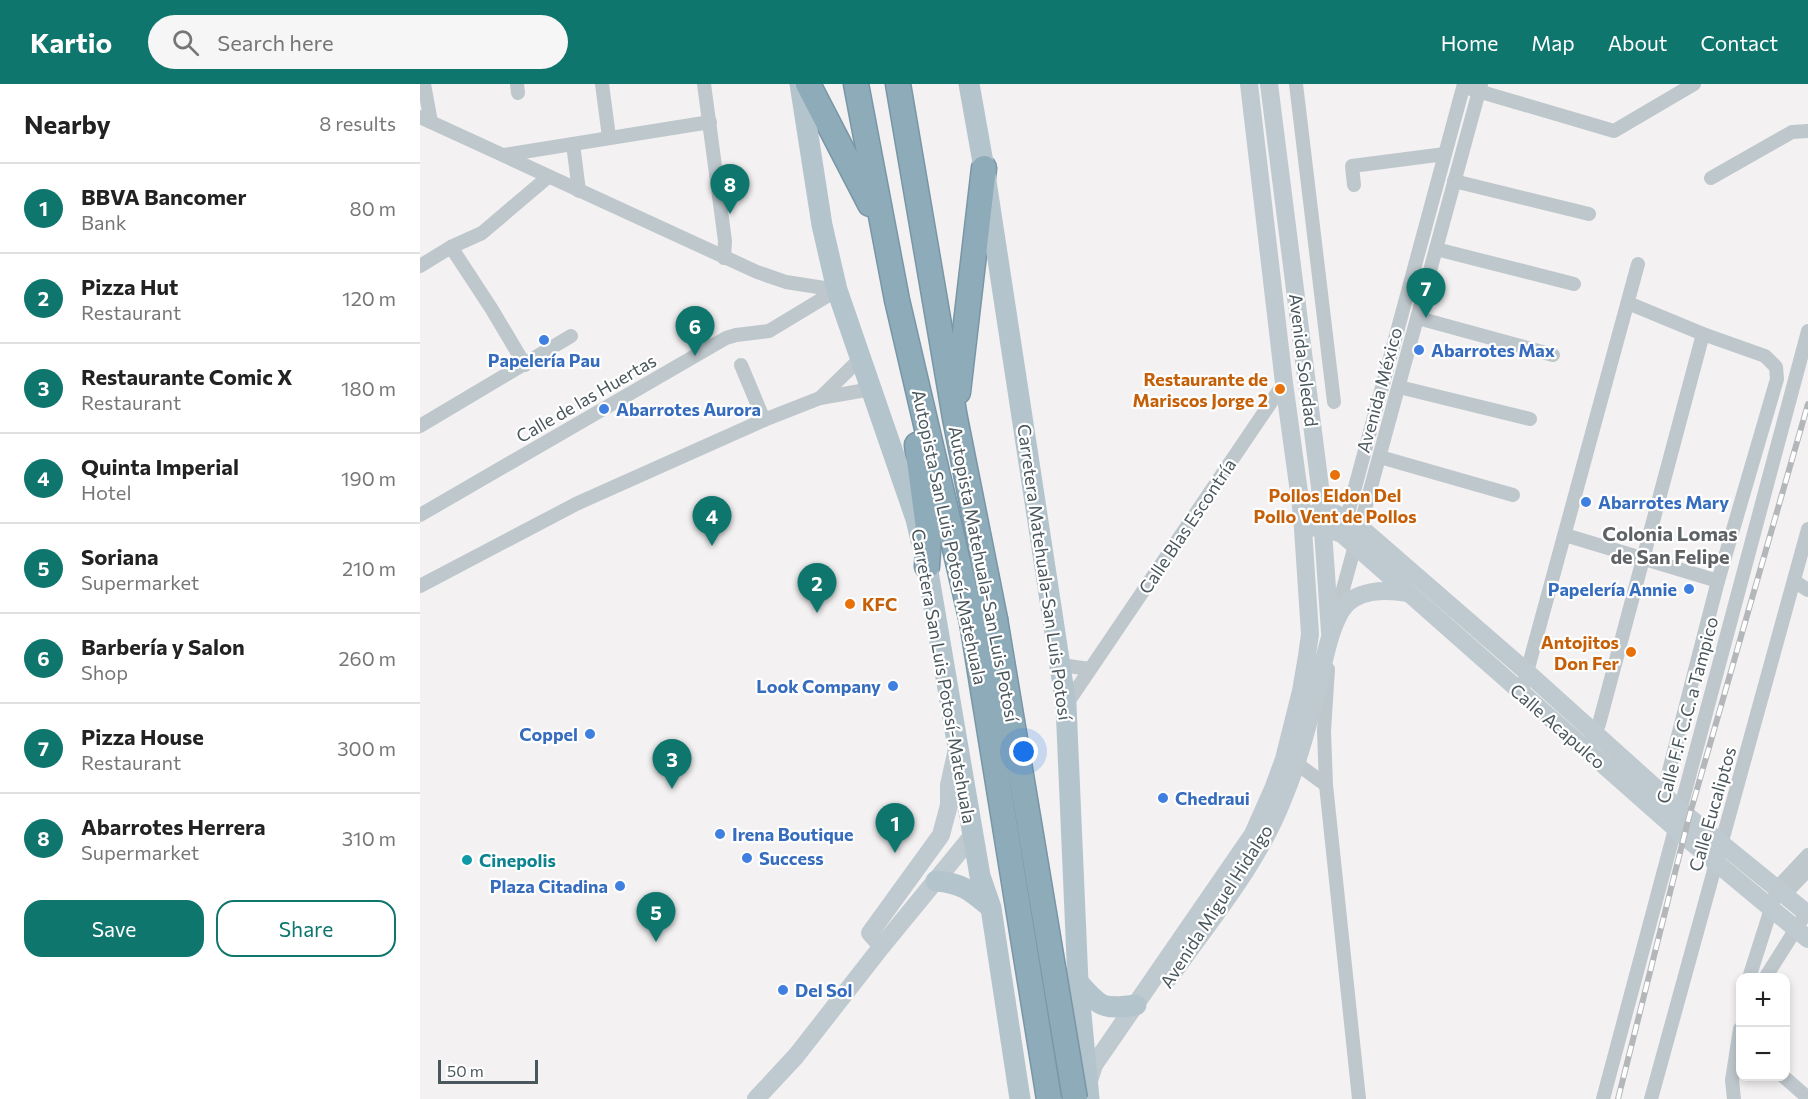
<!DOCTYPE html>
<meta charset="utf-8">
<style>
:root{--surface:#fff;--page:#f6f6f6;--text:#222;--muted:#767676;--line:#e0e0e0;--accent:#0f766e}
body{margin:0;font-family:Commissioner,sans-serif;background:var(--page);color:var(--text)}
.controls{position:absolute;right:18px;bottom:18px;display:grid;overflow:hidden;border-radius:12px;box-shadow:0 3px 9px #0003}
.controls button{width:54px;height:54px;display:grid;place-items:center;padding:0;border:0;border-bottom:2px solid var(--line);background:var(--surface);color:var(--text);font:30px sans-serif}
.scale{position:absolute;left:18px;bottom:15px;width:100px;box-sizing:border-box;padding-left:6px;border:3px solid #4a575c;border-top:0;font-size:16px;line-height:21px;white-space:nowrap;color:#4a575c;-webkit-text-stroke:4px #fff;paint-order:stroke}
.you{position:absolute;left:604px;top:668px;width:21px;height:21px;margin:-15px;border:4px solid #fff;border-radius:50%;background:#1a73e8;box-shadow:0 0 0 9px #1a73e833}
.badge{display:grid;place-items:center;width:39px;height:39px;border-radius:50%;background:var(--accent);color:#fff;font-size:20px;font-weight:700}
.pin{position:absolute;translate:-50% -50px;filter:drop-shadow(0 2px 3px #0008)}
.pin::after{content:'';position:absolute;top:32px;width:21px;height:18px;background:inherit;clip-path:polygon(0 0,100% 0,50% 100%)}
.list{margin:0;padding:0;list-style:none}
h2{display:flex;justify-content:space-between;align-items:center;height:78px;margin:0;padding:0 24px;font-size:26px}
h2 small{font-size:20px;font-weight:400;color:var(--muted)}
.list li{display:grid;grid-template-columns:39px 1fr auto;gap:18px;align-items:center;box-sizing:border-box;height:90px;padding:0 24px;border-top:2px solid var(--line)}
.list b{display:block;font-size:22px;white-space:nowrap}
.list p{margin:0;font-size:20px;white-space:nowrap;color:var(--muted)}
.list em{font-size:20px;font-style:normal;color:var(--muted)}
.actions{display:flex;gap:12px;padding:18px 24px}
.actions a{flex:1;padding:14px 0;border:2px solid var(--accent);border-radius:18px;text-align:center;font-size:21px;color:var(--accent)}
.actions .main{background:var(--accent);color:#fff}
.icon{flex:none;width:33px;height:33px;fill:none;stroke:currentColor;stroke-width:2;stroke-linecap:round;stroke-linejoin:round}
.map{position:relative;flex:none;width:1388px;height:1015px;overflow:hidden}
header{display:flex;align-items:center;gap:36px;box-sizing:border-box;height:84px;padding:0 30px;background:var(--accent);color:#fff}
header strong{font-size:28px}
nav{display:flex;gap:33px;margin-inline-start:auto;font-size:21px}
.search{width:420px;height:54px;background:var(--page);display:flex;align-items:center;gap:15px;box-sizing:border-box;padding:0 21px;border-radius:33px;color:var(--muted);font-size:22px}
main{display:flex}
aside{flex:1;background:var(--surface)}
.map>svg:first-child{display:block}
.lines{fill:none;stroke-linecap:round;stroke-linejoin:round}
.highway-casing{stroke:#7996a6;stroke-width:27}
.street{stroke:#bec7cc;stroke-width:14}
.secondary{stroke:#bfcad0;stroke-width:18}
.primary{stroke:#b4c4cc;stroke-width:21}
.highway{stroke:#8eabba;stroke-width:24}
.rail-casing{stroke:#b4b7ba;stroke-width:6}
.rail{stroke:#fff;stroke-width:4;stroke-dasharray:11;stroke-linecap:butt}
.highway-bridge-casing{stroke:#7996a6;stroke-width:27;stroke-linecap:butt}
.highway-bridge{stroke:#8eabba;stroke-width:24}
.shop-dot{fill:#3f7fe0;stroke:#fff;stroke-width:2}
.food-dot{fill:#e8710a;stroke:#fff;stroke-width:2}
.culture-dot{fill:#0f9aa8;stroke:#fff;stroke-width:2}
.labels{text-anchor:middle;dominant-baseline:central;stroke-width:4.5;stroke-linejoin:round;paint-order:stroke}
.shop-label{font-size:18px;font-weight:bold;fill:#366cbe;stroke:#fff;text-anchor:start}
.street-label{font-size:18px;fill:#4a575c;stroke:#fff}
.food-label{font-size:18px;font-weight:bold;fill:#c56008;stroke:#fff;text-anchor:end}
.culture-label{font-size:18px;font-weight:bold;fill:#0d838f;stroke:#fff;text-anchor:start}
.neighbourhood-label{font-size:20px;font-weight:bold;fill:#5e6265;stroke:#fff}
</style>
<header>
<strong>Kartio</strong>
<div class="search"><svg class="icon" aria-label="search" viewBox="0 0 24 24"><circle cx="10" cy="10" r="6"/><path d="M15 15l6 6"/></svg>Search here</div>
<nav><a>Home</a><a>Map</a><a>About</a><a>Contact</a></nav>
</header>
<main>
<aside>
<h2>Nearby<small>8 results</small></h2>
<ul class="list">
<li><span class="badge">1</span><div><b>BBVA Bancomer</b><p>Bank</p></div><em>80 m</em></li>
<li><span class="badge">2</span><div><b>Pizza Hut</b><p>Restaurant</p></div><em>120 m</em></li>
<li><span class="badge">3</span><div><b>Restaurante Comic X</b><p>Restaurant</p></div><em>180 m</em></li>
<li><span class="badge">4</span><div><b>Quinta Imperial</b><p>Hotel</p></div><em>190 m</em></li>
<li><span class="badge">5</span><div><b>Soriana</b><p>Supermarket</p></div><em>210 m</em></li>
<li><span class="badge">6</span><div><b>Barbería y Salon</b><p>Shop</p></div><em>260 m</em></li>
<li><span class="badge">7</span><div><b>Pizza House</b><p>Restaurant</p></div><em>300 m</em></li>
<li><span class="badge">8</span><div><b>Abarrotes Herrera</b><p>Supermarket</p></div><em>310 m</em></li>
</ul>
<div class="actions"><a class="main">Save</a><a>Share</a></div>
</aside>
<div class="map">
<svg width="1388" height="1015" viewBox="0 0 1388 1015">
<rect width="100%" height="100%" fill="#f3f1f1"/>
<g class="lines">
<defs>
<g id="highway">
<path d="M388 0 450 120"/>
<path d="M436 0 477 216 552 538"/>
<path d="M478 0 535 334 575 535"/>
<path d="M538 308 564 84"/>
<path d="M497 361 509 452 507 482"/>
</g>
</defs>
<use href="#highway" class="highway-casing"/>
<g class="street">
<path d="M4 0 11 38"/>
<path d="M97 0 98 9"/>
<path d="M182 0 189 53"/>
<path d="M284 0 305 157 304 174"/>
<path d="M876 0 914 318"/>
<path d="M1051 5 1194 47 1274 0"/>
<path d="M0 33 337 188 366 198 417 206"/>
<path d="M153 60 159 107"/>
<path d="M84 71 290 38"/>
<path d="M1291 94 1372 48 1388 47"/>
<path d="M1034 97 1169 130"/>
<path d="M934 101 932 82 1025 70"/>
<path d="M31 163 71 224 105 281"/>
<path d="M1016 165 1154 200"/>
<path d="M0 182 31 163 62 149 128 93"/>
<path d="M1208 219 1283 250 1345 272 1356 283 1357 295 1298 497 1243 710"/>
<path d="M998 234 1133 271"/>
<path d="M321 281 344 336"/>
<path d="M979 303 1110 335"/>
<path d="M400 314 441 274"/>
<path d="M0 342 151 252"/>
<path d="M960 373 1093 411"/>
<path d="M0 431 306 254 316 251 349 247 417 206"/>
<path d="M924 444 1044 0"/>
<path d="M1145 451 1298 497"/>
<path d="M1374 497 1388 506"/>
<path d="M0 502 156 420 344 336 400 314 452 305"/>
<path d="M916 531 1061 0"/>
<path d="M641 581 670 585"/>
<path d="M908 585 904 647 906 701 939 1015"/>
<path d="M1101 610 1218 180"/>
<path d="M646 621 864 299"/>
<path d="M1171 657 1179 640 1283 250"/>
<path d="M876 679 906 701"/>
<path d="M1365 810 1388 786"/>
<path d="M1329 894 1358 803 1388 771"/>
<path d="M1345 894 1381 837"/>
<path d="M1363 992 1388 1014"/>
<path d="M1183 1015 1388 247"/>
<path d="M1231 1015 1388 445"/>
<path d="M1314 1015 1312 996 1320 945"/>
</g>
<g class="secondary">
<path d="M849 0 900 403 910 548"/>
<path d="M882 430 915 429 940 443 1108 589 1259 725 1388 830"/>
<path d="M883 444 903 443 922 450 1264 752 1388 855"/>
<path d="M462 862 450 849 521 751 529 721V701L537 665"/>
<path d="M750 893C790 836 838 780 863 715 879 677 889 637 899 597 905 574 909 548 921 527 934 505 966 505 987 509"/>
<path d="M668 1000 674 981 833 750 853 705 864 675 881 607 887 572 890 550 882 430 864 299 829 0"/>
<path d="M336 1015 376 972 462 862 553 751"/>
</g>
<g class="primary">
<path d="M380 0 402 141 417 206 496 435 507 482 560 792 571 824 600 1015"/>
<path d="M549 0 564 84 646 621 658 898 669 1015"/>
<path d="M516 797C542 799 551 807 570 823"/>
<path d="M658 898C680 923 682 926 716 921"/>
</g>
<use href="#highway" class="highway"/>
<defs>
<path id="rail" d="M1198 1015 1269 733 1388 320"/>
</defs>
<use href="#rail" class="rail-casing"/>
<use href="#rail" class="rail"/>
<defs>
<g id="highway-bridge">
<path d="M575 535 655 1015"/>
<path d="M552 538 629 1015"/>
</g>
</defs>
<use href="#highway-bridge" class="highway-bridge-casing"/>
<use href="#highway-bridge" class="highway-bridge"/>
</g>
<g class="shop-dot">
<circle cx="124" cy="256" r="6"/>
<circle cx="999" cy="266" r="6"/>
<circle cx="184" cy="325" r="6"/>
<circle cx="1166" cy="418" r="6"/>
<circle cx="1269" cy="505" r="6"/>
<circle cx="473" cy="602" r="6"/>
<circle cx="170" cy="650" r="6"/>
<circle cx="743" cy="714" r="6"/>
<circle cx="300" cy="750" r="6"/>
<circle cx="327" cy="774" r="6"/>
<circle cx="200" cy="802" r="6"/>
<circle cx="363" cy="906" r="6"/>
</g>
<g class="food-dot">
<circle cx="860" cy="305" r="6"/>
<circle cx="915" cy="391" r="6"/>
<circle cx="430" cy="520" r="6"/>
<circle cx="1211" cy="568" r="6"/>
</g>
<circle class="culture-dot" cx="47" cy="776" r="6"/>
<g class="labels">
<g class="shop-label">
<text x="1011" y="266">Abarrotes Max</text>
<text x="124" y="276" text-anchor="middle">Papelería Pau</text>
<text x="196" y="325">Abarrotes Aurora</text>
<text x="1178" y="418">Abarrotes Mary</text>
<text x="1257" y="505" text-anchor="end">Papelería Annie</text>
<text x="461" y="602" text-anchor="end">Look Company</text>
<text x="158" y="650" text-anchor="end">Coppel</text>
<text x="755" y="714">Chedraui</text>
<text x="312" y="750">Irena Boutique</text>
<text x="339" y="774">Success</text>
<text x="188" y="802" text-anchor="end">Plaza Citadina</text>
<text x="375" y="906">Del Sol</text>
</g>
<g class="street-label">
<text transform="translate(884 276) rotate(83)">Avenida Soledad</text>
<text transform="translate(959 306) rotate(-75)">Avenida México</text>
<text transform="translate(166 314) rotate(-30)">Calle de las Huertas</text>
<text transform="translate(767 442) rotate(-56)">Calle Blas Escontría</text>
<text transform="translate(530 453) rotate(78)">Autopista San Luis Potosí-Matehuala</text>
<text transform="translate(625 488) rotate(82)">Carretera Matehuala-San Luis Potosí</text>
<text transform="translate(564 490) rotate(79)">Autopista Matehuala-San Luis Potosí</text>
<text transform="translate(524 592) rotate(80)">Carretera San Luis Potosí-Matehuala</text>
<text transform="translate(1267 626) rotate(-75)">Calle F.F. C.C. a Tampico</text>
<text transform="translate(1138 642) rotate(41)">Calle Acapulco</text>
<text transform="translate(1292 725) rotate(-74)">Calle Eucaliptos</text>
<text transform="translate(796 822) rotate(-57)">Avenida Miguel Hidalgo</text>
</g>
<g class="food-label">
<text x="848" y="295">Restaurante de<tspan x="848" dy="21">Mariscos Jorge 2</tspan></text>
<text x="915" y="411" text-anchor="middle">Pollos Eldon Del<tspan x="915" dy="21">Pollo Vent de Pollos</tspan></text>
<text x="442" y="520" text-anchor="start">KFC</text>
<text x="1199" y="558">Antojitos<tspan x="1199" dy="21">Don Fer</tspan></text>
</g>
<g class="culture-label">
<text x="59" y="776">Cinepolis</text>
</g>
<g class="neighbourhood-label">
<text x="1250" y="449">Colonia Lomas<tspan x="1250" dy="23">de San Felipe</tspan></text>
</g>
</g>
</svg>
<div class="controls">
<button>+</button>
<button>−</button>
</div>
<div class="scale">50 m</div>
<div class="you"></div>
<div class="pin badge" style="left:475px;top:769px">1</div>
<div class="pin badge" style="left:397px;top:529px">2</div>
<div class="pin badge" style="left:252px;top:705px">3</div>
<div class="pin badge" style="left:292px;top:462px">4</div>
<div class="pin badge" style="left:236px;top:858px">5</div>
<div class="pin badge" style="left:275px;top:272px">6</div>
<div class="pin badge" style="left:1006px;top:234px">7</div>
<div class="pin badge" style="left:310px;top:130px">8</div>
</div>
</main>
